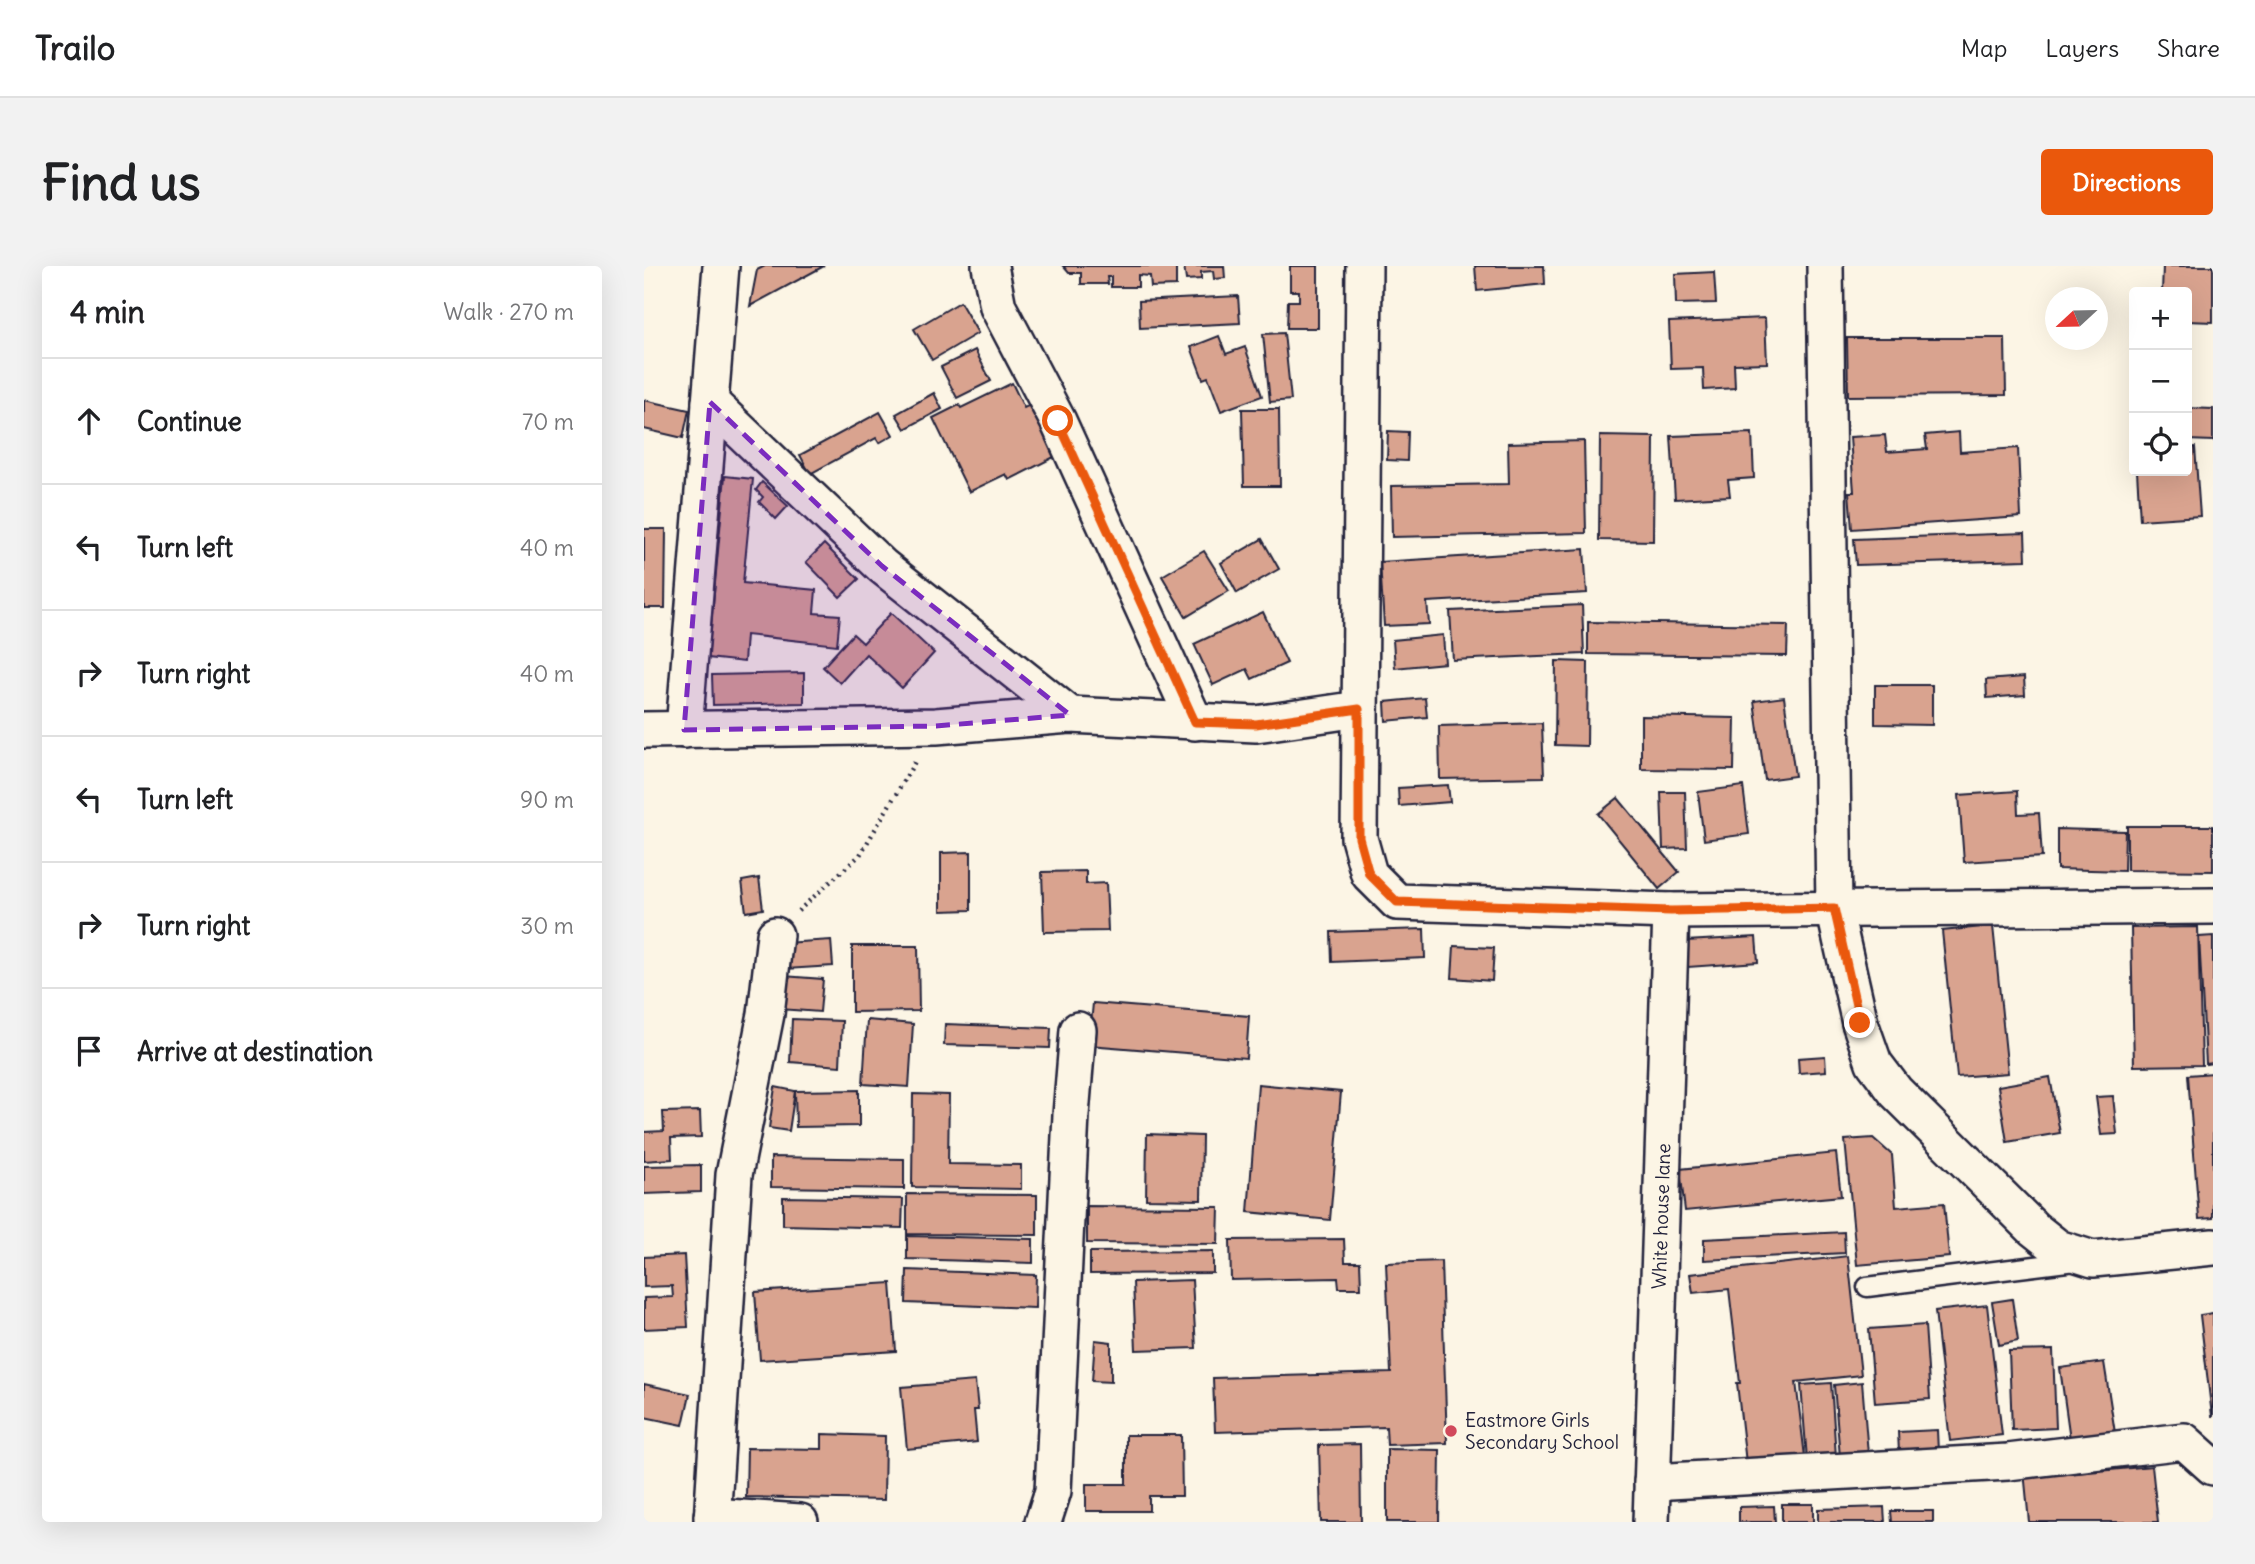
<!DOCTYPE html>
<meta charset="utf-8">
<style>
:root{--surface:#fff;--page:#f2f2f2;--text:#202124;--muted:#757577;--line:#e0e0e0;--accent:#ea580c}
body{margin:0;font-family:Delius,sans-serif;background:var(--page);color:var(--text)}
.controls{position:absolute;right:21px;top:21px;display:grid;overflow:hidden;border-radius:7px;box-shadow:0 7px 28px #0002}
.controls button{width:63px;height:63px;display:grid;place-items:center;padding:0;border:0;border-bottom:2px solid var(--line);background:var(--surface);color:var(--text);font:35px sans-serif}
.compass{position:absolute;left:1401px;top:21px;width:63px;height:63px;border-radius:50%;background:var(--surface);box-shadow:0 7px 28px #0002;rotate:248deg}
.stop{position:absolute;width:21px;height:21px;margin:-16px;border:5px solid #ea580c;border-radius:50%;background:#fff}
.stop.end{background:#ea580c;border-color:#fff;box-shadow:0 2px 7px #0008}
.list{margin:0;padding:0;list-style:none}
h2{display:flex;justify-content:space-between;align-items:center;height:91px;margin:0;padding:0 28px;font-size:30px}
h2 small{font-size:23px;font-weight:400;color:var(--muted)}
.list li{display:grid;grid-template-columns:46px 1fr auto;gap:21px;align-items:center;box-sizing:border-box;height:126px;padding:0 28px;border-top:2px solid var(--line)}
.list b{display:block;font-size:26px;white-space:nowrap}
.list em{font-size:23px;font-style:normal;color:var(--muted)}
.icon{flex:none;width:38px;height:38px;fill:none;stroke:currentColor;stroke-width:2;stroke-linecap:round;stroke-linejoin:round}
.map{position:relative;flex:none;width:1569px;height:1256px;overflow:hidden;border-radius:7px}
header{display:flex;align-items:center;gap:42px;box-sizing:border-box;height:98px;padding:0 35px;background:var(--surface);border-bottom:2px solid var(--line)}
header strong{font-size:33px}
nav{display:flex;gap:38px;margin-inline-start:auto;font-size:24px}
.intro{display:flex;align-items:center;justify-content:space-between;box-sizing:border-box;height:168px;padding:0 42px}
h1{margin:0;font-size:49px}
.button{padding:18px 32px;border-radius:7px;background:var(--accent);color:#fff;font-size:24px;font-weight:700}
main{display:flex;gap:42px;padding:0 42px}
aside{flex:1;background:var(--surface);border-radius:7px;box-shadow:0 7px 28px #0002}
.map>svg:first-child{display:block}
.building{fill:#d9a38f;stroke:#22223b;stroke-width:2}
.lines{fill:none;stroke-linecap:round;stroke-linejoin:round}
.service-casing{stroke:#22223b;stroke-width:23}
.minor-casing{stroke:#22223b;stroke-width:40}
.path{stroke:#22223b;stroke-width:4.5;stroke-dasharray:2 5;stroke-linecap:butt}
.service{stroke:#fcf5e5;stroke-width:18}
.minor{stroke:#fcf5e5;stroke-width:35}
.route{stroke:#ea580c;stroke-width:9}
.marked{fill:#7b2cbf;fill-opacity:0.2;stroke:#7b2cbf;stroke-width:5;stroke-dasharray:14 9;stroke-linejoin:round}
.poi-dot{fill:#d1495b;stroke:#fcf5e5;stroke-width:2.5}
.labels{text-anchor:middle;dominant-baseline:central;stroke-width:5;stroke-linejoin:round;paint-order:stroke}
.street-label{font-size:19px;fill:#22223b;stroke:#fcf5e5}
.poi-label{font-size:19px;fill:#22223b;stroke:#fcf5e5;text-anchor:start}
</style>
<header>
<strong>Trailo</strong>
<nav><a>Map</a><a>Layers</a><a>Share</a></nav>
</header>
<div class="intro"><h1>Find us</h1><a class="button">Directions</a></div>
<main>
<aside>
<h2>4 min<small>Walk · 270 m</small></h2>
<ul class="list">
<li><svg class="icon" aria-label="ahead" viewBox="0 0 24 24"><path d="M12 20V5M6 11l6-6 6 6"/></svg><div><b>Continue</b></div><em>70 m</em></li>
<li><svg class="icon" aria-label="left" viewBox="0 0 24 24"><path d="M17 20v-9H6M10 6l-5 5 5 5"/></svg><div><b>Turn left</b></div><em>40 m</em></li>
<li><svg class="icon" aria-label="right" viewBox="0 0 24 24"><path d="M7 20v-9h11M14 6l5 5-5 5"/></svg><div><b>Turn right</b></div><em>40 m</em></li>
<li><svg class="icon" aria-label="left" viewBox="0 0 24 24"><path d="M17 20v-9H6M10 6l-5 5 5 5"/></svg><div><b>Turn left</b></div><em>90 m</em></li>
<li><svg class="icon" aria-label="right" viewBox="0 0 24 24"><path d="M7 20v-9h11M14 6l5 5-5 5"/></svg><div><b>Turn right</b></div><em>30 m</em></li>
<li><svg class="icon" aria-label="arrive" viewBox="0 0 24 24"><path d="M6 21V4h12l-3 4 3 4H6"/></svg><div><b>Arrive at destination</b></div></li>
</ul>
</aside>
<div class="map">
<svg width="1569" height="1256" viewBox="0 0 1569 1256">
<rect width="100%" height="100%" fill="#fcf5e5"/>
<filter id="ink" filterUnits="userSpaceOnUse"><feTurbulence type="fractalNoise" baseFrequency=".0143" numOctaves="2"/><feDisplacementMap in="SourceGraphic" scale="14" xChannelSelector="R" yChannelSelector="G"/><feConvolveMatrix kernelMatrix="1 2 1 2 8 2 1 2 1" color-interpolation-filters="sRGB"/></filter>
<g filter="url(#ink)">
<g class="building">
<path d="M121 0H180L106 40 113 4Z"/>
<path d="M419 0H532V20L507 21 506 10 494 9V21H467V11H463L464 18H437V7H425Z"/>
<path d="M540 0H580L581 12 570 13 569 5 557 6V13L542 14Z"/>
<path d="M646 0H674V62H643L644 35H655V25H646Z"/>
<path d="M831 0H900L901 18 833 25Z"/>
<path d="M1519 0H1569V56L1543 55V26H1518Z"/>
<path d="M1070 6 1072 37 1032 38 1031 8Z"/>
<path d="M594 30 596 57 496 62 495 35Z"/>
<path d="M316 36 334 67 288 94 270 63Z"/>
<path d="M1121 52 1123 97 1090 98 1091 122 1060 124 1059 102 1027 103 1025 56Z"/>
<path d="M640 67 647 134 626 136 619 68Z"/>
<path d="M575 70 582 88 601 81 618 130 577 145 564 111 559 113 547 81Z"/>
<path d="M1203 72H1361L1362 129 1204 130Z"/>
<path d="M331 84 347 115 313 132 297 101Z"/>
<path d="M368 117 380 142 388 138 414 189 365 214 362 208 325 226 289 152 315 139 317 142Z"/>
<path d="M290 127 298 143 261 163 252 148Z"/>
<path d="M0 134 45 144 39 172 0 163Z"/>
<path d="M1543 142 1569 143V175L1543 174Z"/>
<path d="M598 143H635L636 220H600Z"/>
<path d="M236 146 249 169 235 177 232 172 166 208 156 189Z"/>
<path d="M744 165 764 166 763 195 743 194Z"/>
<path d="M1315 166 1316 186 1374 182 1377 251 1208 263 1205 226H1210L1206 171 1241 169 1243 186 1283 183 1281 169Z"/>
<path d="M1108 167 1110 212 1084 214 1086 230 1031 233 1027 170Z"/>
<path d="M956 170 1010 171 1009 275 955 274Z"/>
<path d="M940 175 942 267 748 271 747 220 865 218 864 177Z"/>
<path d="M1551 181 1556 250 1496 254 1493 205H1543V182Z"/>
<path d="M81 210 109 213 99 317 172 324 170 347 196 349 193 379 102 369 100 396 64 392Z"/>
<path d="M118 216 144 240 132 253 115 236 119 231 112 224Z"/>
<path d="M0 263H22L21 342H0Z"/>
<path d="M1381 267 1382 294 1212 299 1210 273Z"/>
<path d="M618 273 635 303 593 327 577 297Z"/>
<path d="M180 278 215 313 196 331 162 296Z"/>
<path d="M940 283 943 327 783 336 785 358 740 360 736 296Z"/>
<path d="M560 285 585 325 542 351 518 310Z"/>
<path d="M938 339 940 388 809 394 806 345Z"/>
<path d="M619 346 643 397 608 413 603 403 569 419 550 378Z"/>
<path d="M247 347 290 387 258 422 222 388 196 417 179 401 209 368 219 377Z"/>
<path d="M944 356 1144 359 1143 390 944 388Z"/>
<path d="M799 369 801 397 751 402 749 374Z"/>
<path d="M912 395 944 396 943 480 911 479Z"/>
<path d="M160 407V437L69 439 68 409Z"/>
<path d="M1380 411 1381 429 1343 432 1342 414Z"/>
<path d="M1231 419H1288V459L1231 458Z"/>
<path d="M1140 431 1151 510 1121 514 1110 435Z"/>
<path d="M781 432 783 451 742 455 741 436Z"/>
<path d="M997 450 1091 452 1090 504 997 503Z"/>
<path d="M898 457 900 511 796 513 795 460Z"/>
<path d="M804 519 806 536 755 540 754 522Z"/>
<path d="M1099 520 1105 568 1060 574 1054 526Z"/>
<path d="M1373 525 1374 548 1395 547 1398 591 1320 596 1315 529Z"/>
<path d="M1017 526H1041L1043 582 1019 583Z"/>
<path d="M974 532 1035 606 1015 623 954 548Z"/>
<path d="M1483 560H1569V605L1483 604Z"/>
<path d="M1413 563 1481 565 1480 605 1413 603Z"/>
<path d="M327 586V644L297 645V587Z"/>
<path d="M442 605V618L462 617 464 665 400 666 398 606Z"/>
<path d="M115 612 119 643 102 646 98 615Z"/>
<path d="M1349 660 1364 807 1313 811 1298 665Z"/>
<path d="M1554 661 1558 799 1490 800 1487 662Z"/>
<path d="M780 663 781 692 688 696 687 666Z"/>
<path d="M1569 670V797L1562 798 1555 671Z"/>
<path d="M1112 671 1114 696 1044 701 1042 675Z"/>
<path d="M187 674 189 700 142 703 140 677Z"/>
<path d="M208 680H274L275 745 208 746Z"/>
<path d="M810 680 850 682 848 715 808 712Z"/>
<path d="M139 710 179 713 176 746 136 743Z"/>
<path d="M449 737 605 750 602 792 445 779Z"/>
<path d="M148 753 198 755 196 800 146 796Z"/>
<path d="M223 754 269 758 265 821 219 818Z"/>
<path d="M301 758 407 762 406 782 300 779Z"/>
<path d="M1181 790 1182 805 1155 807 1154 792Z"/>
<path d="M1569 807V952L1555 953 1544 809Z"/>
<path d="M1406 811 1416 867 1363 876 1354 820Z"/>
<path d="M614 818 697 826 686 954 604 946Z"/>
<path d="M131 821 151 825 145 865 125 862Z"/>
<path d="M215 824V860L152 861 151 825Z"/>
<path d="M269 828 305 829 304 898 377 899V923L268 921Z"/>
<path d="M1469 830 1473 868 1457 869 1452 831Z"/>
<path d="M56 845 57 871 27 872 28 893 0 895V866L20 865 19 846Z"/>
<path d="M503 868 558 870 557 934 502 933Z"/>
<path d="M1229 872 1248 889 1252 941 1300 937 1305 991 1213 999 1201 874Z"/>
<path d="M1192 887 1197 930 1041 945 1036 903Z"/>
<path d="M127 891 260 893V923L127 921Z"/>
<path d="M57 899V926L0 928V900Z"/>
<path d="M263 928 393 929V969L263 968Z"/>
<path d="M139 931 259 933 258 962 139 959Z"/>
<path d="M443 940 575 941 574 978 443 977Z"/>
<path d="M1200 966 1201 987 1060 994V973Z"/>
<path d="M263 970 389 973V997L263 993Z"/>
<path d="M700 973 701 996H716L717 1022H695L694 1012 587 1014 586 974Z"/>
<path d="M569 985V1007L446 1008V986Z"/>
<path d="M40 989 44 1061 0 1063V1032L29 1031 28 1020 0 1021V991Z"/>
<path d="M1204 990 1217 1109 1152 1116 1161 1191 1102 1197 1093 1117H1096L1085 1023 1049 1027 1046 1008Z"/>
<path d="M797 995 803 1177 743 1179 742 1161 571 1166 569 1112 747 1107 742 997Z"/>
<path d="M263 1004 392 1009 391 1042 262 1037Z"/>
<path d="M548 1014 552 1082 492 1084 489 1016Z"/>
<path d="M247 1017 252 1085 116 1094 111 1026Z"/>
<path d="M1368 1033 1374 1075 1355 1079 1348 1036Z"/>
<path d="M1343 1039 1358 1169 1306 1175 1291 1045Z"/>
<path d="M1569 1047V1150H1568L1556 1049Z"/>
<path d="M1281 1059 1286 1133 1231 1137 1225 1063Z"/>
<path d="M451 1074 467 1076V1116L448 1115Z"/>
<path d="M1409 1084 1412 1162 1368 1164 1365 1085Z"/>
<path d="M1460 1096 1471 1167 1426 1173 1416 1102Z"/>
<path d="M331 1115 334 1144H330L333 1176 263 1183 257 1121Z"/>
<path d="M1218 1116 1224 1188 1196 1191 1190 1119Z"/>
<path d="M1187 1117 1192 1191 1163 1193 1157 1119Z"/>
<path d="M0 1118 46 1128 39 1159 0 1151Z"/>
<path d="M1293 1164 1294 1186 1255 1187 1254 1166Z"/>
<path d="M178 1168 241 1170 240 1234 102 1231 103 1182 178 1183Z"/>
<path d="M482 1169H537L538 1230H505V1245H442V1218H482Z"/>
<path d="M716 1178 717 1256H677L675 1179Z"/>
<path d="M743 1183 796 1184 795 1256H743Z"/>
<path d="M1508 1200 1514 1256H1385L1380 1205 1413 1202 1414 1209Z"/>
<rect x="1138" y="1238" width="31" height="18"/>
<path d="M1130 1240 1131 1256H1095V1241Z"/>
<path d="M1240 1241 1241 1256H1174V1243Z"/>
<path d="M1247 1245H1289V1256H1248Z"/>
</g>
<g class="lines">
<defs>
<path id="service" d="M1223 1021 1431 995"/>
<g id="minor">
<path d="M346 0 354 41 414 155 551 456"/>
<path d="M720 0 715 572 725 608 753 636 1027 645 1569 640"/>
<path d="M1181 0 1190 642 1216 757 1230 797 1252 826 1390 963 1414 982 1449 993 1569 981"/>
<path d="M66 136 238 300 426 449"/>
<path d="M0 464 292 460 426 449 612 458 715 443"/>
<path d="M40 464 77 0"/>
<path d="M1008 1216 1364 1196 1540 1175 1569 1201"/>
<path d="M68 1250 156 1256"/>
<path d="M68 1256 90 909 122 748 131 669"/>
<path d="M399 1256 409 1225 427 849 434 764"/>
<path id="s1" d="M1007 1256 1027 645"/>
</g>
</defs>
<use href="#service" class="service-casing"/>
<use href="#minor" class="minor-casing"/>
<path class="path" d="M154 645 216 589 272 494"/>
<use href="#service" class="service"/>
<use href="#minor" class="minor"/>
</g>
</g>
<g class="lines" filter="url(#ink)">
<path class="route" d="M414 155 551 456 612 458 715 443V572L725 608 753 636 1027 645 1190 642 1216 757"/>
</g>
<path class="marked" d="M66 136 238 300 426 449 292 460 40 464Z"/>
<circle class="poi-dot" cx="807" cy="1165" r="7"/>
<g class="labels">
<g class="street-label">
<text stroke="none"><textPath href="#s1" startOffset="306">White house lane</textPath></text>
</g>
<g class="poi-label">
<text x="821" y="1154">Eastmore Girls<tspan x="821" dy="22">Secondary School</tspan></text>
</g>
</g>
</svg>
<div class="controls">
<button>+</button>
<button>−</button>
<button><svg class="icon" aria-label="locate" viewBox="0 0 24 24"><circle cx="12" cy="12" r="6"/><path d="M12 2v4M12 18v4M2 12h4M18 12h4"/></svg></button>
</div>
<svg class="compass" viewBox="-18 -18 36 36"><path d="M0-13l5 13h-10z" fill="#e53935"/><path d="M0 13l5-13h-10z" fill="#757577"/></svg>
<div class="stop" style="left:414px;top:155px"></div>
<div class="stop end" style="left:1216px;top:757px"></div>
</div>
</main>
